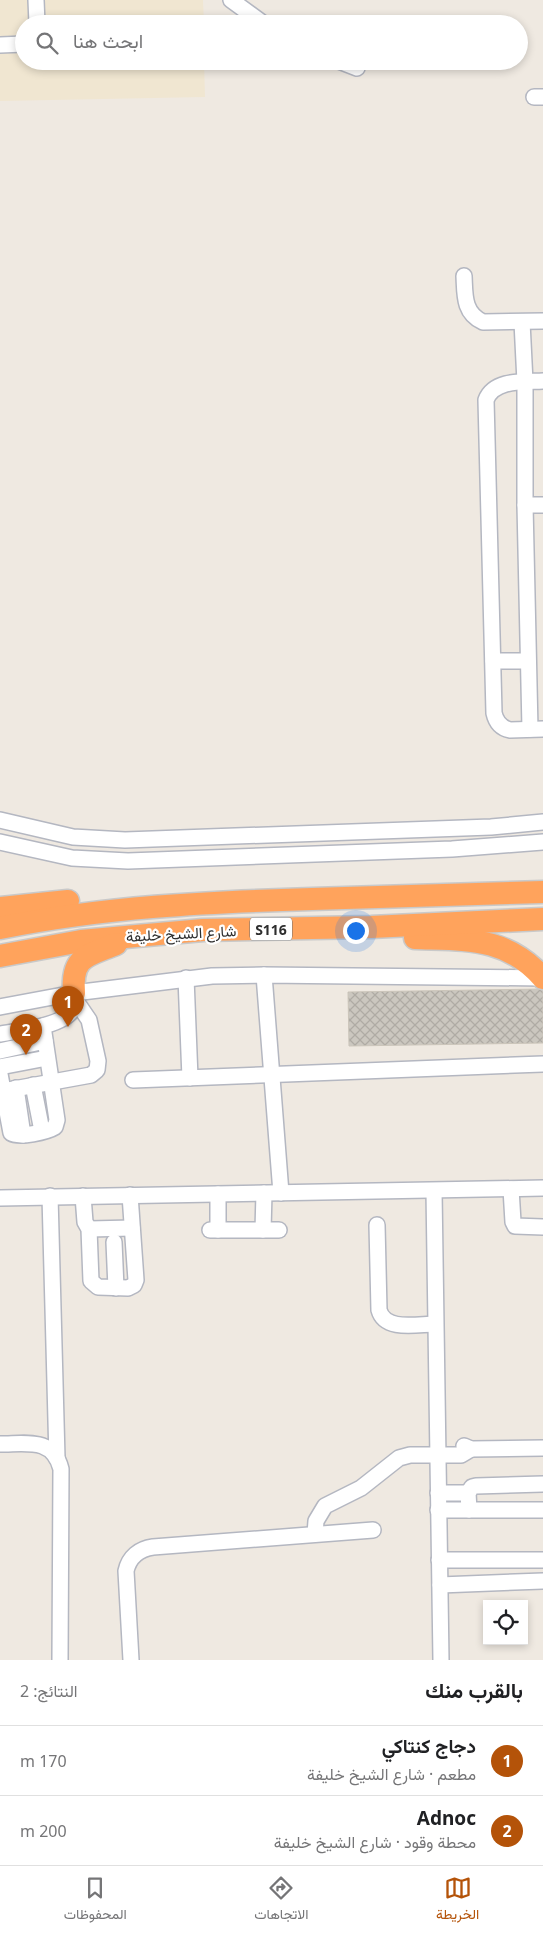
<!DOCTYPE html>
<html lang="ar">
<meta charset="utf-8">
<style>
:root{--surface:#fff;--page:#f6f6f6;--text:#202124;--muted:#757577;--line:#e0e0e0;--accent:#b45309}
body{margin:0;font-family:"Noto Sans",Vazirmatn,sans-serif;background:var(--page);color:var(--text);direction:rtl}
.controls{position:absolute;right:15px;bottom:15px;display:grid;overflow:hidden;border-radius:0px;box-shadow:0 2px 8px #0003}
.controls button{width:45px;height:45px;display:grid;place-items:center;padding:0;border:0;border-bottom:1px solid var(--line);background:var(--surface);color:var(--text);font:25px sans-serif}
.you{position:absolute;left:355px;top:930px;width:18px;height:18px;margin:-12px;border:4px solid #fff;border-radius:50%;background:#1a73e8;box-shadow:0 0 0 8px #1a73e833}
.badge{display:grid;place-items:center;width:32px;height:32px;border-radius:50%;background:var(--accent);color:#fff;font-size:16px;font-weight:700}
.pin{position:absolute;translate:-50% -41px;filter:drop-shadow(0 1px 2px #0008)}
.pin::after{content:'';position:absolute;top:26px;width:18px;height:15px;background:inherit;clip-path:polygon(0 0,100% 0,50% 100%)}
.list{margin:0;padding:0;list-style:none}
h2{display:flex;justify-content:space-between;align-items:center;height:65px;margin:0;padding:0 20px;font-size:21px}
h2 small{font-size:16px;font-weight:400;color:var(--muted)}
.list li{display:grid;grid-template-columns:32px 1fr auto;gap:15px;align-items:center;box-sizing:border-box;height:70px;padding:0 20px;border-top:1px solid var(--line)}
.list b{display:block;font-size:19px;white-space:nowrap}
.list p{margin:0;font-size:16px;white-space:nowrap;color:var(--muted)}
.list em{font-size:16px;font-style:normal;color:var(--muted)}
.icon{flex:none;width:28px;height:28px;fill:none;stroke:currentColor;stroke-width:2;stroke-linecap:round;stroke-linejoin:round}
.map{position:relative;flex:none;width:543px;height:1660px;overflow:hidden;direction:ltr}
.search{position:absolute;background:var(--surface);box-shadow:0 2px 8px #0003;left:15px;right:15px;top:15px;height:55px;display:flex;align-items:center;gap:12px;box-sizing:border-box;padding:0 18px;border-radius:28px;color:var(--muted);font-size:19px}
.sheet{height:205px;background:var(--surface)}
nav{display:flex;justify-content:space-around;align-items:center;box-sizing:border-box;height:70px;border-top:1px solid var(--line);background:var(--surface);font-size:14px;color:var(--muted)}
nav a{display:grid;justify-items:center;gap:2px}
nav .on{color:var(--accent)}
.map>svg:first-child{display:block}
.education{fill:#f0e6d1}
.building{fill:url(#building-cross-hatch);stroke:#cbc5ba}
.lines{fill:none;stroke-linecap:round;stroke-linejoin:round}
.minor-casing{stroke:#b4b7c1;stroke-width:18}
.highway-casing{stroke:#c9c9c9;stroke-width:25}
.minor{stroke:#fff;stroke-width:15}
.highway{stroke:#ffa35c;stroke-width:22}
.labels{text-anchor:middle;dominant-baseline:central;stroke-width:4.5;stroke-linejoin:round;paint-order:stroke}
.shield{fill:#fff;stroke:#6d6d6d;stroke-width:1}
.shield-label{font-size:14px;font-weight:bold;fill:#2e2e2e}
.street-label{font-size:15px;fill:#2e2e2e;stroke:#fff}
</style>
<div class="map">
<svg width="543" height="1660" viewBox="0 0 543 1660">
<defs>
<pattern id="building-cross-hatch" width="8" height="8" patternUnits="userSpaceOnUse" patternTransform="scale(1.25)"><rect width="8" height="8" fill="#cbc7bf"/><path d="M0 0l8 8M0 8l8-8" fill="none" stroke="#afaba4"/></pattern>
</defs>
<rect width="100%" height="100%" fill="#efe9e1"/>
<path class="education" d="M0 0H203L204 24H24V61H204L205 97 0 101Z"/>
<path class="building" d="M543 989V1043L349 1046 348 992Z"/>
<g class="lines">
<defs>
<g id="minor">
<path d="M36 0 37 24"/>
<path d="M231 0 264 24"/>
<path d="M0 45 24 44"/>
<path d="M339 61 357 68"/>
<path d="M534 97H543"/>
<path d="M464 276C465 294 463 313 483 322L543 321"/>
<path d="M522 322 525 382V505L530 729"/>
<path d="M543 381C524 382 494 379 486 400L494 713C496 722 501 728 510 730L543 729"/>
<path d="M525 505H543"/>
<path d="M493 661H528"/>
<path d="M0 820 73 837 125 840 491 827 543 822"/>
<path d="M0 842 72 858 128 861 452 849 543 842"/>
<path d="M264 975 281 1193"/>
<path d="M186 978 190 1078"/>
<path d="M0 1007 74 993 212 976 264 975 543 978"/>
<path d="M0 1034C18 1031 65 1026 73 1009 75 1004 74 998 74 993"/>
<path d="M0 1051 45 1041"/>
<path d="M0 1067 47 1058"/>
<path d="M0 1074 11 1133C19 1138 47 1132 55 1127L57 1120 43 1026"/>
<path d="M133 1080 543 1064"/>
<path d="M33 1085 42 1131"/>
<path d="M16 1088 23 1135"/>
<path d="M3 1091 91 1075 97 1070 98 1061 89 1020 74 998"/>
<path d="M511 1189 513 1222 515 1226 543 1227"/>
<path d="M434 1191 441 1660"/>
<path d="M50 1196 57 1458"/>
<path d="M83 1196 85 1222 89 1229 91 1281 98 1287 128 1288 134 1285 136 1280 130 1195"/>
<path d="M0 1198 543 1188"/>
<path d="M377 1225 379 1310C385 1332 418 1324 435 1324"/>
<path d="M89 1229 132 1228"/>
<path d="M210 1230H279"/>
<path d="M218 1230V1194"/>
<path d="M263 1230 264 1193"/>
<path d="M114 1242 116 1288"/>
<path d="M0 1444C26 1444 53 1437 61 1469L60 1660"/>
<path d="M464 1446 471 1449 543 1448"/>
<path d="M438 1493H468"/>
<path d="M438 1510H543"/>
<path d="M469 1510 468 1493 472 1487 476 1486 543 1484"/>
<path d="M315 1534 316 1521 325 1506 361 1488 399 1458 410 1455H461L471 1449"/>
<path d="M439 1560H543"/>
<path d="M440 1585 543 1581"/>
<path d="M131 1660 126 1571C129 1557 139 1549 153 1547L373 1530"/>
</g>
<g id="highway">
<path d="M0 908 68 901"/>
<path d="M0 928C103 907 207 902 312 899 389 896 466 894 543 892"/>
<path d="M415 938C466 940 506 936 543 978"/>
<path d="M0 956 81 941 203 930 371 927 543 919"/>
<path d="M74 993C71 956 87 956 116 944"/>
</g>
</defs>
<use href="#minor" class="minor-casing"/>
<use href="#highway" class="highway-casing"/>
<use href="#minor" class="minor"/>
<use href="#highway" class="highway"/>
</g>
<g class="labels">
<rect class="shield" x="250" y="917.5" width="42" height="23" rx="4"/>
<g class="shield-label">
<text x="271" y="929">S116</text>
</g>
<g class="street-label">
<text transform="translate(181 933) rotate(-3)">شارع الشيخ خليفة</text>
</g>
</g>
</svg>
<div class="controls">
<button><svg class="icon" aria-label="locate" viewBox="0 0 24 24"><circle cx="12" cy="12" r="6"/><path d="M12 2v4M12 18v4M2 12h4M18 12h4"/></svg></button>
</div>
<div class="you"></div>
<div class="pin badge" style="left:68px;top:1027px">1</div>
<div class="pin badge" style="left:26px;top:1055px">2</div>
<div class="search"><svg class="icon" aria-label="search" viewBox="0 0 24 24"><circle cx="10" cy="10" r="6"/><path d="M15 15l6 6"/></svg>ابحث هنا</div>
</div>
<section class="sheet">
<h2>بالقرب منك<small>النتائج: 2</small></h2>
<ul class="list">
<li><span class="badge">1</span><div><b>دجاج كنتاكي</b><p>مطعم · شارع الشيخ خليفة</p></div><em>170 m</em></li>
<li><span class="badge">2</span><div><b>Adnoc</b><p>محطة وقود · شارع الشيخ خليفة</p></div><em>200 m</em></li>
</ul>
</section>
<nav>
<a class="on"><svg class="icon" aria-label="map" viewBox="0 0 24 24"><path d="M3 6l6-2 6 2 6-2v14l-6 2-6-2-6 2zM9 4v14M15 6v14"/></svg>الخريطة</a>
<a><svg class="icon" aria-label="directions" viewBox="0 0 24 24"><path d="M12 3l9 9-9 9-9-9zM9 14v-3h6M13 9l2 2-2 2"/></svg>الاتجاهات</a>
<a><svg class="icon" aria-label="saved" viewBox="0 0 24 24"><path d="M7 4h10v16l-5-4-5 4z"/></svg>المحفوظات</a>
</nav>
